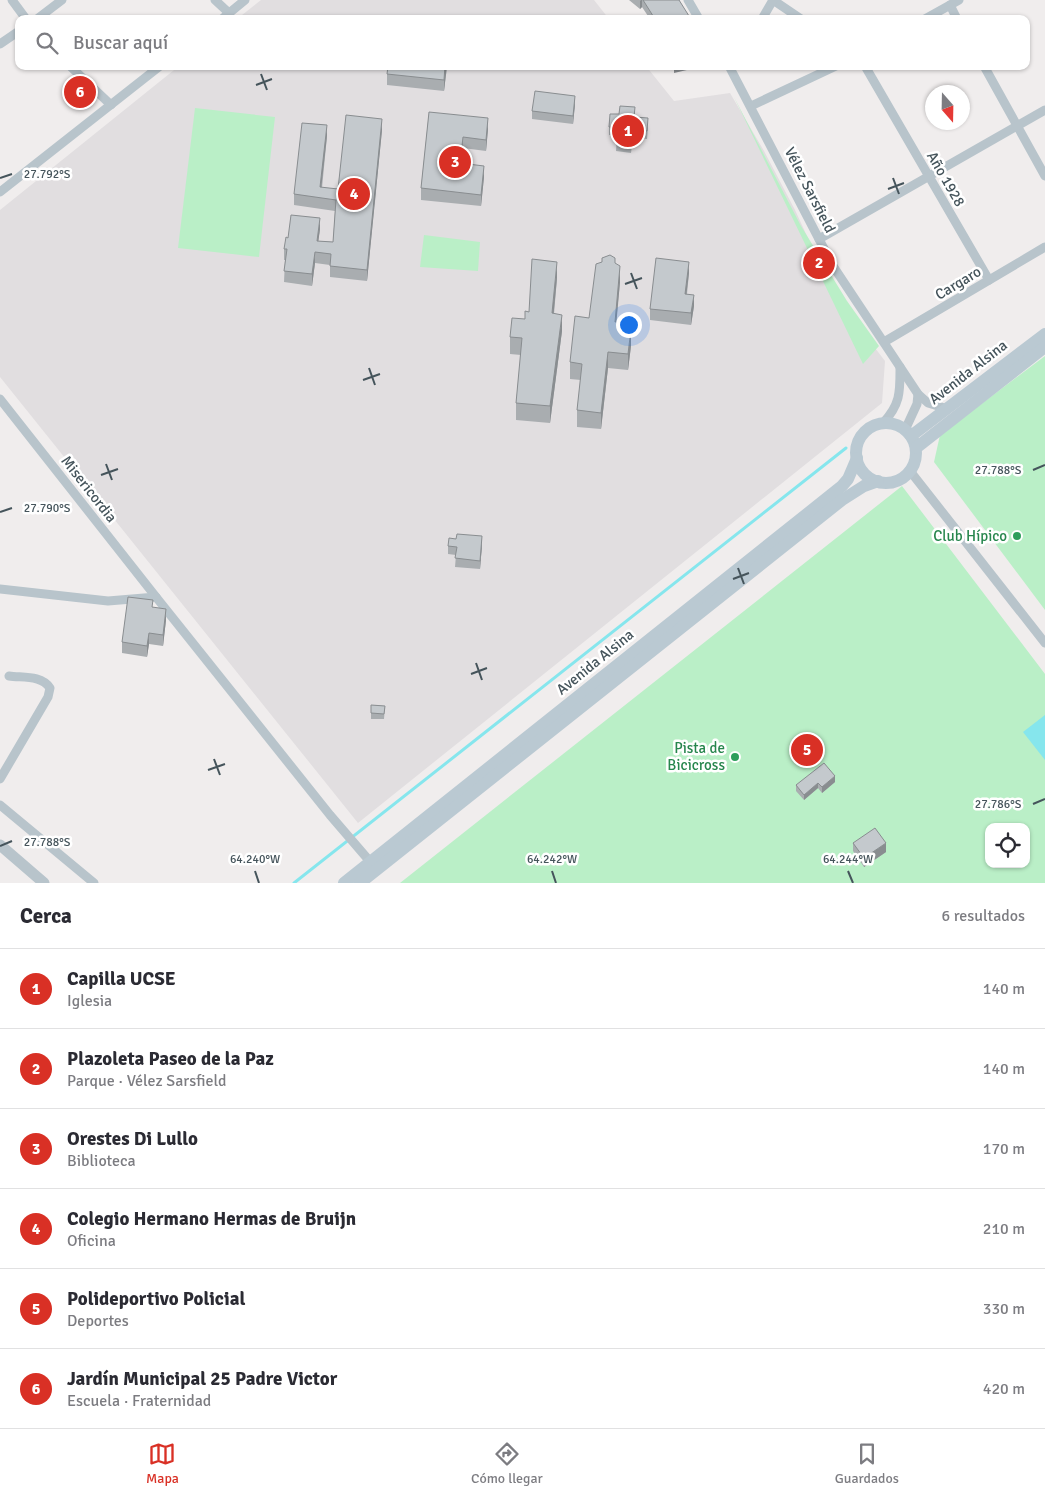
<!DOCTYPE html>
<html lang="es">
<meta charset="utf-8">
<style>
:root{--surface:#fff;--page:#f2f2f3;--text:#2b2b33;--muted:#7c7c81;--line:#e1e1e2;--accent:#d93025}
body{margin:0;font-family:Signika,sans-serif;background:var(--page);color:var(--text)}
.controls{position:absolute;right:15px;bottom:15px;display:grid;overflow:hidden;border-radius:10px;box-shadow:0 1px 4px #0004}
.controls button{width:45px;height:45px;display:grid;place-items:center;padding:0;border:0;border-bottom:1px solid var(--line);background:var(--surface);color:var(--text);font:25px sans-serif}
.compass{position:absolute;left:925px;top:85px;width:45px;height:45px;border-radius:50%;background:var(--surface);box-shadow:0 1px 4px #0004;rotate:160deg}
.you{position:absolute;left:628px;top:324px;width:18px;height:18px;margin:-12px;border:4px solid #fff;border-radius:50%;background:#1a73e8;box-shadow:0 0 0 8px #1a73e833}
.badge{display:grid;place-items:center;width:32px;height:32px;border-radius:50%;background:var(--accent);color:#fff;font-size:16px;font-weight:700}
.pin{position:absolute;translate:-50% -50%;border:2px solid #fff;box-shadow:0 1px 5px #0006}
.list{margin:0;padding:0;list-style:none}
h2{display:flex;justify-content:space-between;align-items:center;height:65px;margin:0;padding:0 20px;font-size:21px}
h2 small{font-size:16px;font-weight:400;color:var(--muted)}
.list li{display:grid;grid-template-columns:32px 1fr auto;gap:15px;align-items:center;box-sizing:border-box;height:80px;padding:0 20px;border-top:1px solid var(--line)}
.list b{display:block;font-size:19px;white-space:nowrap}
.list p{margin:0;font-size:16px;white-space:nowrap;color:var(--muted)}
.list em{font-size:16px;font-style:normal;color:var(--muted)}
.icon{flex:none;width:28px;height:28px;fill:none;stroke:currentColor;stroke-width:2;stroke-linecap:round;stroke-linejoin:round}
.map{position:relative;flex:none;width:1045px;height:883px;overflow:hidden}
.search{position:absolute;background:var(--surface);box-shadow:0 1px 4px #0004;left:15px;right:15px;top:15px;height:55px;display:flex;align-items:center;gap:12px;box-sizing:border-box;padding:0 18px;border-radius:10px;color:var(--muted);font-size:19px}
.sheet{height:545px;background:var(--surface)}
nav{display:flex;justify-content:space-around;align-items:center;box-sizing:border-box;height:70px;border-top:1px solid var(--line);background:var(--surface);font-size:14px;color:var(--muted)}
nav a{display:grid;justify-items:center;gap:2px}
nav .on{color:var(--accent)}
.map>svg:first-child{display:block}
.education{fill:#e1dee0}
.green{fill:#baefc7;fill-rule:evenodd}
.water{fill:#86e6ed}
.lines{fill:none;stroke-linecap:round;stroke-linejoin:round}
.stream{stroke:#86e6ed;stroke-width:3}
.minor{stroke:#b8c4cb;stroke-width:9}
.tertiary{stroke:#b8c4cb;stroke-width:11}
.secondary{stroke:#bac9d2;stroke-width:12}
.wall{fill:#a9adb0}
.shaded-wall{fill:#898d90}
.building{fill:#c4c9cd;stroke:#898d90}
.ticks{fill:none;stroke:#45545b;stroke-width:2}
.leisure-dot{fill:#2e9e5b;stroke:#fff;stroke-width:2}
.labels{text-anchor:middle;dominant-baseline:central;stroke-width:5;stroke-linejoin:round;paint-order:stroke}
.street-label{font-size:15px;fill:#45545b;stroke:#fff}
.leisure-label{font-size:15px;fill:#27864d;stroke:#fff;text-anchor:end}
.ticks-label{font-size:12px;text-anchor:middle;fill:#45545b;stroke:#fff;stroke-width:5;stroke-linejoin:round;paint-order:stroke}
</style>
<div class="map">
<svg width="1045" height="883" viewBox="0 0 1045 883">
<rect width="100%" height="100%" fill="#f0eded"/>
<g class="education">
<path d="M261 0H594L609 19H237Z"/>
<path d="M179 66H646L674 101 730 93 764 151 795 210 819 262 862 331 885 361 882 403 358 823 0 377V210Z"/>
</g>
<g class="green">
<path d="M734 97 801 226 847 301 879 346 863 364Z"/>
<path d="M195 108 275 117 259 257 178 248Z"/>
<path d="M424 235 480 242 478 271 420 267Z"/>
<path d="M1045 356V610L934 462 940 435Z"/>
<path d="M902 486 1045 674V883H400ZM989 827H1026V864H989Z"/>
</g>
<path class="water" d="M1045 715V760L1023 732Z"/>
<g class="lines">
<path class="stream" d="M294 883 846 448"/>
<g class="minor">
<path d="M12 0 26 19"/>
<path d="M215 0 229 13"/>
<path d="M688 0 699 19"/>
<path d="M773 0 801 19"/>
<path d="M950 5 957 19"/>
<path d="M37 19 62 0"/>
<path d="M222 19 245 0"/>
<path d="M762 19 773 0"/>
<path d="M925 19 959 0"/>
<path d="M0 44 19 31"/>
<path d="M70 66 111 105"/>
<path d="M729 66 833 266 918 394 928 403 948 409"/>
<path d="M865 66 989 280"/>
<path d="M984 66 1045 176"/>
<path d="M751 106 836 66"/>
<path d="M0 192 160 66"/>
<path d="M819 239 1045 110"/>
<path d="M884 342 1045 247"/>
<path d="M0 399 156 597"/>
<path d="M883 423C901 404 900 391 900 367"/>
<path d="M905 430 917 404 918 394"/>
<path d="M910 471 1045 643"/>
<path d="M0 589 108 601 156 597 330 815 373 865"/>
<path d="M0 779 48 697 50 688C41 675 23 678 9 676"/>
<path d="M0 805 94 883"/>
</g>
<path class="tertiary" d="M0 845 44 883"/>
<g class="secondary">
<circle cx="886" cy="453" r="30"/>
<path d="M911 436 1045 334"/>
<path d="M916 448 1045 347"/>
<path d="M344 883 842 486 848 479 857 458"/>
<path d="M360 883 842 500 864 486 878 481"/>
</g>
</g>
<g class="wall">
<path d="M629 0H679L689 19H650L642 7 640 9Z"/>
<path d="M447 66 444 91 387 85V74Z"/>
<path d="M575 104 573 124 532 119V111Z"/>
<path d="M429 112 488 129 486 151 463 148 462 164 484 177 481 206 421 200V188Z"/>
<path d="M635 117 648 127 647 139 633 138 631 153 616 151 617 136 609 135V127Z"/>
<path d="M382 130 367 281 330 277V265L315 263 312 286 284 282 285 260H284V249L288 238 320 229 318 241 333 242 335 211 294 205V194L327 136 322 188 338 189Z"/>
<path d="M615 263 620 282 616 322 618 328 631 346 628 370 608 368 601 429 577 427V410L581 380 570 379V362Z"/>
<path d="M689 273 687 294 694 306 691 325 650 320V309Z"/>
<path d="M557 278 554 314 562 331 550 423 516 420V403L521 355 510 354V337L525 319 529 312Z"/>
<path d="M482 545 480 569 455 567 456 555 448 554V546Z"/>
<path d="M153 607 166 620 163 646 149 644 147 657 122 653V642Z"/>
<path d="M371 705 385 706 384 719H371Z"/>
<path d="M835 782 822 793 818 788 804 800 796 791V785Z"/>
<path d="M853 843 886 852 864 867 853 851Z"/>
</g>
<g class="shaded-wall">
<path d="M641 0H642V7L640 9V1Z"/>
<path d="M445 66H447L444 91V80Z"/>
<path d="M674 66H704L674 73Z"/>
<path d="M575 96V104L573 124V116Z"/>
<path d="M488 118V129L486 151V140Z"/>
<path d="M382 119V130L367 281V270Z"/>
<path d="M327 125V136L320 198V187Z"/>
<path d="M463 137V148L460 175V163Z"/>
<path d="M484 166V177L481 206V195Z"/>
<path d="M320 218V229L317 252V241Z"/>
<path d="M315 252V263L312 286V274Z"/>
<path d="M557 262V278L552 330V313Z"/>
<path d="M689 262V273L685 305V294Z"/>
<path d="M620 266V282L615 338V322Z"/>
<path d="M694 295V306L691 325V313Z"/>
<path d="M562 315V331L550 423V406Z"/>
<path d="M631 329V346L628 370V354Z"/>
<path d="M608 352V368L601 429V413Z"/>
<path d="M482 536V545L480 569V561Z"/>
<path d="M166 609V620L163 646V635Z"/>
<path d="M149 633V644L147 657V646Z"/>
<path d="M835 776V782L822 793V787Z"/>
<path d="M818 783V788L804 800V795Z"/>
<path d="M886 843V852L864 867V858Z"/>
</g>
<g class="building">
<path d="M643 0H679L689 16 684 19H655Z"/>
<path d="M388 66H445L444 80 387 74Z"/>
<path d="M535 91 575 96 573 116 532 111Z"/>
<path d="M620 106 635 107 634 117 648 118 647 131 633 130 631 144 616 143 617 127H609L610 114H619Z"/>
<path d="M429 112 488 118 486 140 463 137 460 163 484 166 481 195 421 188Z"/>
<path d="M346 115 382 119 367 270 330 266 331 254 315 252 312 274 284 271 287 249H284L286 237 288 238 291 215 320 218 317 241 333 242 336 200 294 194 302 123 327 125 320 187 338 189Z"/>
<path d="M610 255 615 258V263L620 266 615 322H618V328L631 329 628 354 608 352 601 413 577 410 582 364 570 362 575 316 589 318 596 264 602 262V258Z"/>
<path d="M656 258 689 262 685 294 694 295 691 313 650 309Z"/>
<path d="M532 259 557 262 552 313 562 315 550 406 516 403 522 338 510 337 512 318 525 319V311L529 312Z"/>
<path d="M457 534 482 536 480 561 455 558 457 547 448 546 449 538 456 539Z"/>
<path d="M128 597 153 600 152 607 166 609 163 635 149 633 147 646 122 642Z"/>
<path d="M371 705 385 706 384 714 371 713Z"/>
<path d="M824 763 835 776 822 787 818 783 804 795 796 785Z"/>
<path d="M875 828 886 843 864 858 853 843Z"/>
</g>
<path class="ticks" d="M261 74 267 90M256 85 272 79M0 178 12 174M893 178 899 194M888 189 904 183M631 273 637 289M625 284 642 278M369 368 375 385M363 380 380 374M106 464 112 480M1033 470 1045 465M101 475 118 469M0 512 12 508M738 568 744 584M733 579 749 573M476 663 482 680M471 674 487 668M214 759 220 775M208 770 225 764M1033 804 1045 799M0 846 12 841M255 871 259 883M552 871 556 883M848 871 853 883"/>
<g class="leisure-dot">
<circle cx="1017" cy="536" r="5"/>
<circle cx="735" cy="757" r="5"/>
</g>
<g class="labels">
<g class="street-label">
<text transform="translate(946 179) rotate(60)">Año 1928</text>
<text transform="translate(810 190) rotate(63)">Vélez Sarsfield</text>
<text transform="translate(958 283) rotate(-31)">Cargaro</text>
<text transform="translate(968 372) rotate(-38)">Avenida Alsina</text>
<text transform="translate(89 489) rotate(52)">Misericordia</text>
<text transform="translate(595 662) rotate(-39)">Avenida Alsina</text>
</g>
<g class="leisure-label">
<text x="1007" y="536">Club Hípico</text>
<text x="725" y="748">Pista de<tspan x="725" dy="17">Bicicross</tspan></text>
</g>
</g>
<g class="ticks-label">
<text x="47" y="178">27.792°S</text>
<text x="998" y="474">27.788°S</text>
<text x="47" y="512">27.790°S</text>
<text x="998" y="808">27.786°S</text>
<text x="47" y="846">27.788°S</text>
<text x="255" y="863">64.240°W</text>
<text x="552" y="863">64.242°W</text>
<text x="848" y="863">64.244°W</text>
</g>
</svg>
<div class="controls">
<button><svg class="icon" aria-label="locate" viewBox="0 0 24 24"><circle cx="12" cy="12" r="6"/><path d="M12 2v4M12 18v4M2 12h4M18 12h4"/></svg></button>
</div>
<svg class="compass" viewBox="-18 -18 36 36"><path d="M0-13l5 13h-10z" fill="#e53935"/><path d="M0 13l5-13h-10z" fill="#7c7c81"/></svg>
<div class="you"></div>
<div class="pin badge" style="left:628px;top:131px">1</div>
<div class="pin badge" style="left:819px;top:263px">2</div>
<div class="pin badge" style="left:455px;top:162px">3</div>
<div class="pin badge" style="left:354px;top:194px">4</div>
<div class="pin badge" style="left:807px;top:750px">5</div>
<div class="pin badge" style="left:80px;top:92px">6</div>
<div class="search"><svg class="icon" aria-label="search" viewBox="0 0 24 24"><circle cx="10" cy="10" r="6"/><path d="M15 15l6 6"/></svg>Buscar aquí</div>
</div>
<section class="sheet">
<h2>Cerca<small>6 resultados</small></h2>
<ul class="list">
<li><span class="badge">1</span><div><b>Capilla UCSE</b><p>Iglesia</p></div><em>140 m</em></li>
<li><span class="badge">2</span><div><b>Plazoleta Paseo de la Paz</b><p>Parque · Vélez Sarsfield</p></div><em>140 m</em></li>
<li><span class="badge">3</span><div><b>Orestes Di Lullo</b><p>Biblioteca</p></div><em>170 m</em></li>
<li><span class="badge">4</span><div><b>Colegio Hermano Hermas de Bruijn</b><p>Oficina</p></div><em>210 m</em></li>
<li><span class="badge">5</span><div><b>Polideportivo Policial</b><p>Deportes</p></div><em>330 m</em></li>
<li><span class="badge">6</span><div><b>Jardín Municipal 25 Padre Victor</b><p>Escuela · Fraternidad</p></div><em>420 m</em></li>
</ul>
</section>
<nav>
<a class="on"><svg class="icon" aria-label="map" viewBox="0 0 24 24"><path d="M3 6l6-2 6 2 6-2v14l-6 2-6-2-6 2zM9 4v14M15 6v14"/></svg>Mapa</a>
<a><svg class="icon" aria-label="directions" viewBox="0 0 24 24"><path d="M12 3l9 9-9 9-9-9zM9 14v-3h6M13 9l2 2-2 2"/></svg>Cómo llegar</a>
<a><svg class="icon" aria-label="saved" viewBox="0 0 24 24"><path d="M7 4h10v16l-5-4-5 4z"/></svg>Guardados</a>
</nav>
